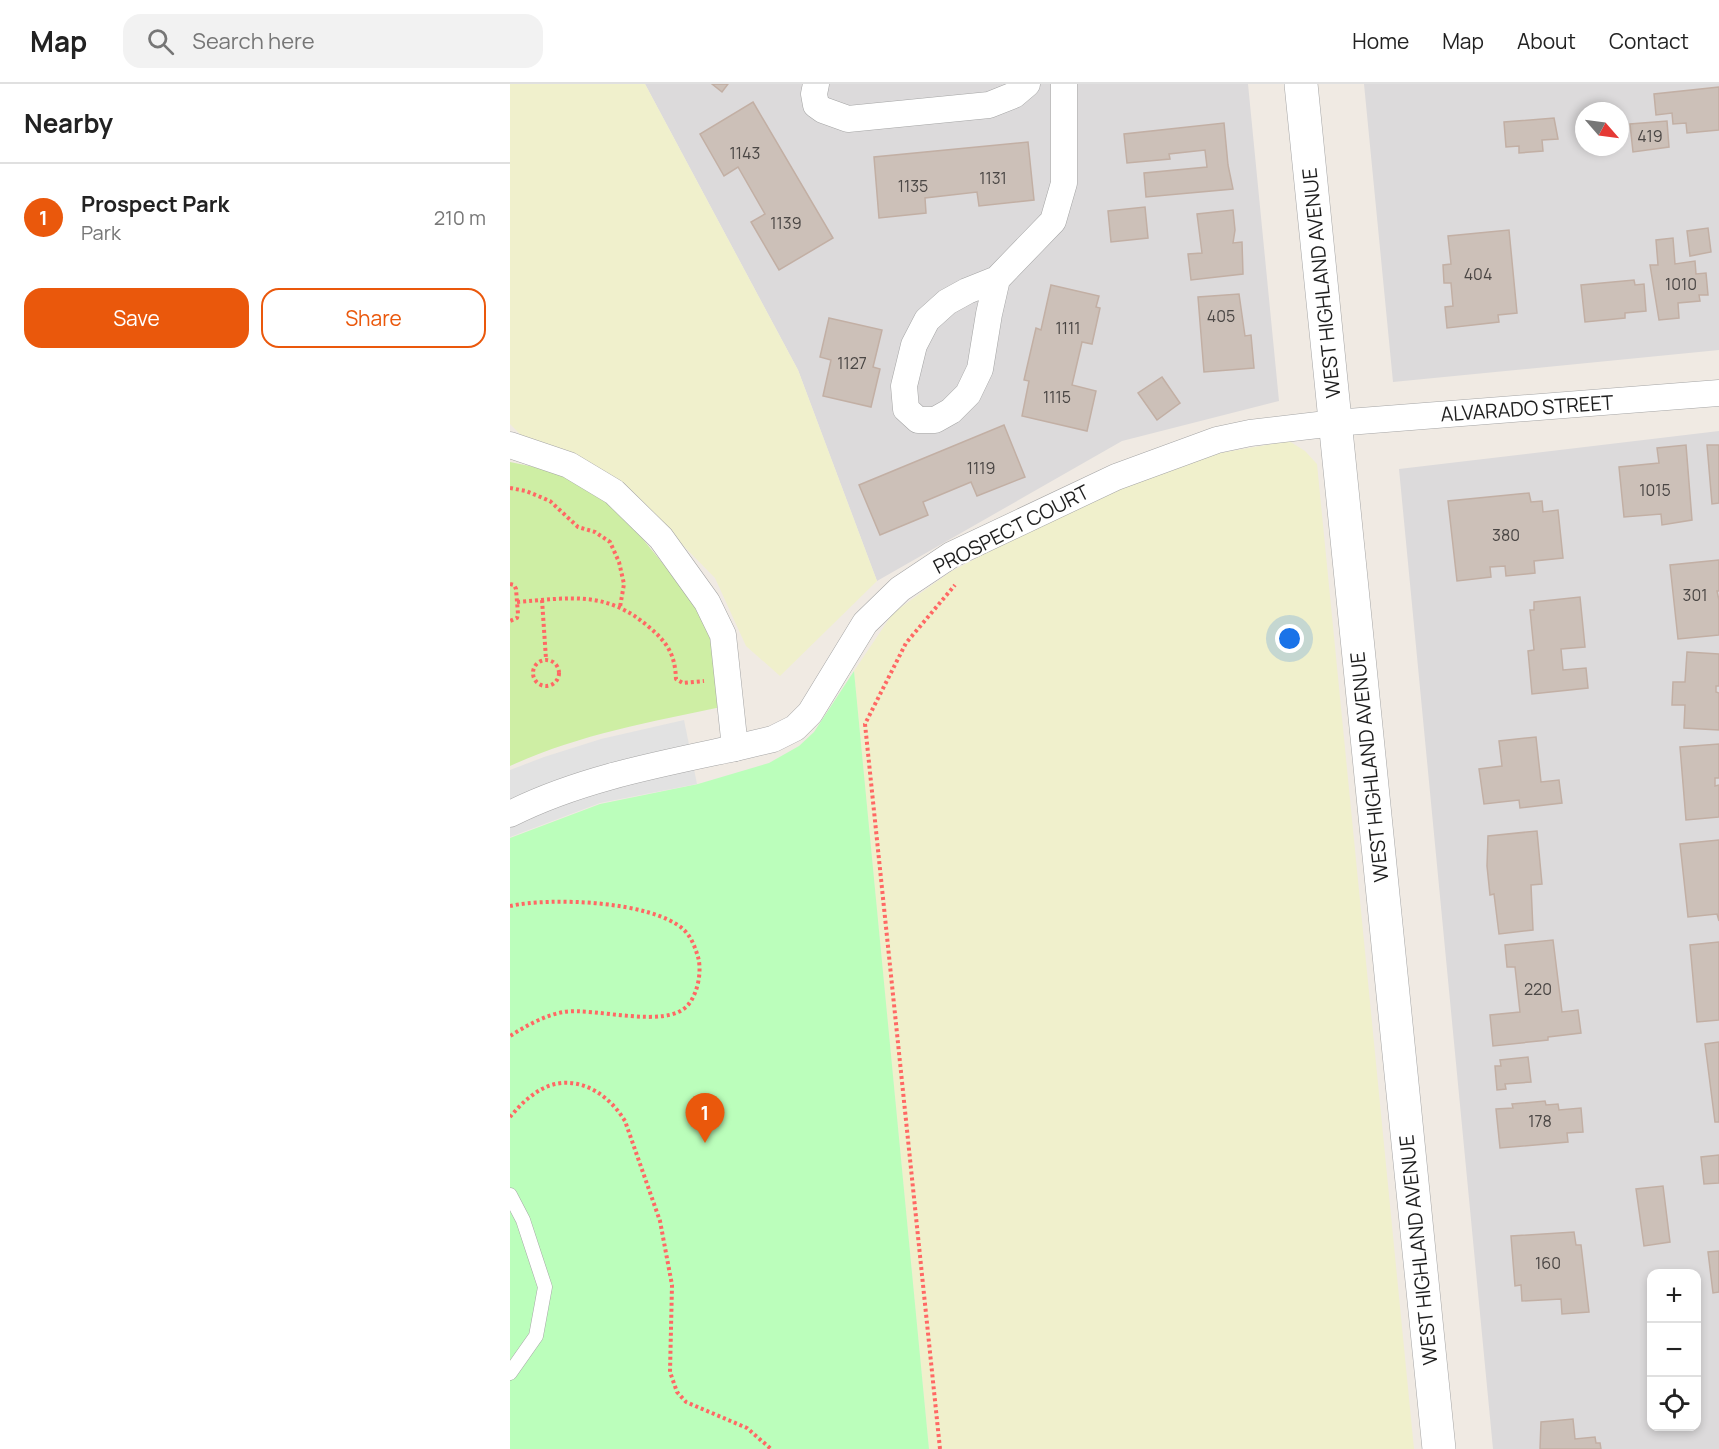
<!DOCTYPE html>
<meta charset="utf-8">
<style>
:root{--surface:#fff;--page:#f2f2f2;--text:#222;--muted:#767676;--line:#e0e0e0;--accent:#ea580c}
body{margin:0;font-family:Manrope,sans-serif;background:var(--page);color:var(--text)}
.controls{position:absolute;right:18px;bottom:18px;display:grid;overflow:hidden;border-radius:12px;box-shadow:0 3px 9px #0003}
.controls button{width:54px;height:54px;display:grid;place-items:center;padding:0;border:0;border-bottom:2px solid var(--line);background:var(--surface);color:var(--text);font:30px sans-serif}
.compass{position:absolute;left:1065px;top:18px;width:54px;height:54px;border-radius:50%;background:var(--surface);box-shadow:0 3px 9px #0003;rotate:118deg}
.you{position:absolute;left:780px;top:555px;width:21px;height:21px;margin:-15px;border:4px solid #fff;border-radius:50%;background:#1a73e8;box-shadow:0 0 0 9px #1a73e833}
.badge{display:grid;place-items:center;width:39px;height:39px;border-radius:50%;background:var(--accent);color:#fff;font-size:20px;font-weight:700}
.pin{position:absolute;translate:-50% -50px;filter:drop-shadow(0 2px 3px #0008)}
.pin::after{content:'';position:absolute;top:32px;width:21px;height:18px;background:inherit;clip-path:polygon(0 0,100% 0,50% 100%)}
.list{margin:0;padding:0;list-style:none}
h2{display:flex;justify-content:space-between;align-items:center;height:78px;margin:0;padding:0 24px;font-size:26px}
h2 small{font-size:20px;font-weight:400;color:var(--muted)}
.list li{display:grid;grid-template-columns:39px 1fr auto;gap:18px;align-items:center;box-sizing:border-box;height:108px;padding:0 24px;border-top:2px solid var(--line)}
.list b{display:block;font-size:22px;white-space:nowrap}
.list p{margin:0;font-size:20px;white-space:nowrap;color:var(--muted)}
.list em{font-size:20px;font-style:normal;color:var(--muted)}
.actions{display:flex;gap:12px;padding:18px 24px}
.actions a{flex:1;padding:14px 0;border:2px solid var(--accent);border-radius:18px;text-align:center;font-size:21px;color:var(--accent)}
.actions .main{background:var(--accent);color:#fff}
.icon{flex:none;width:33px;height:33px;fill:none;stroke:currentColor;stroke-width:2;stroke-linecap:round;stroke-linejoin:round}
.map{position:relative;flex:none;width:1209px;height:1365px;overflow:hidden}
header{display:flex;align-items:center;gap:36px;box-sizing:border-box;height:84px;padding:0 30px;background:var(--surface);border-bottom:2px solid var(--line)}
header strong{font-size:28px}
nav{display:flex;gap:33px;margin-inline-start:auto;font-size:21px}
.search{width:420px;height:54px;background:var(--page);display:flex;align-items:center;gap:15px;box-sizing:border-box;padding:0 21px;border-radius:18px;color:var(--muted);font-size:22px}
main{display:flex}
aside{flex:1;background:var(--surface)}
.map>svg:first-child{display:block}
.residential{fill:#dcdadb;fill-rule:evenodd}
.farmland{fill:#f0f0cc}
.grass{fill:#ceeea4}
.park{fill:#bbfebb}
.parking{fill:#e2e2e2}
.building{fill:#ccc0b8;stroke:#c2afa4;stroke-width:1.5}
.lines{fill:none;stroke-linecap:round;stroke-linejoin:round}
.service-casing{stroke:#a5a5a5;stroke-width:15}
.minor-casing{stroke:#a5a5a5;stroke-width:27}
.tertiary-casing{stroke:#a5a5a5;stroke-width:34}
.path{stroke:#ff6864;stroke-width:4;stroke-dasharray:3 3;stroke-linecap:butt}
.service{stroke:#fff;stroke-width:14}
.minor{stroke:#fff;stroke-width:26}
.tertiary{stroke:#fff;stroke-width:33}
.labels{text-anchor:middle;dominant-baseline:central;stroke-width:4.5;stroke-linejoin:round;paint-order:stroke}
.number-label{font-size:16px;fill:#4a4644}
.street-label{font-size:20px;fill:#1e1e1e;stroke:#fff}
</style>
<header>
<strong>Map</strong>
<div class="search"><svg class="icon" aria-label="search" viewBox="0 0 24 24"><circle cx="10" cy="10" r="6"/><path d="M15 15l6 6"/></svg>Search here</div>
<nav><a>Home</a><a>Map</a><a>About</a><a>Contact</a></nav>
</header>
<main>
<aside>
<h2>Nearby<small></small></h2>
<ul class="list">
<li><span class="badge">1</span><div><b>Prospect Park</b><p>Park</p></div><em>210 m</em></li>
</ul>
<div class="actions"><a class="main">Save</a><a>Share</a></div>
</aside>
<div class="map">
<svg width="1209" height="1365" viewBox="0 0 1209 1365">
<rect width="100%" height="100%" fill="#f0eae3"/>
<g class="residential">
<path d="M135 0H738L769 317 612 357 367 497 288 286Z"/>
<path d="M854 0H1209V266L883 298ZM1074 27H1110V63H1074Z"/>
<path d="M1209 347V1365H983L889 385ZM1142 1190H1186V1342H1142Z"/>
</g>
<g class="farmland">
<path d="M0 0H135L288 286 367 497 270 592 236 562 205 494 150 438 15 355 0 340Z"/>
<path d="M779 357 795 367 807 380 904 1365H419L344 587 383 529 440 488 593 408 687 373Z"/>
</g>
<path class="grass" d="M0 378 39 386 66 396 93 413 122 442 196 532 207 559 211 623C140 638 67 651 0 682Z"/>
<path class="park" d="M344 587 419 1365H0V754L90 720 188 700 259 679 289 662 304 648Z"/>
<path class="parking" d="M174 636 187 700 90 719 0 753V686L34 673 91 655Z"/>
<g class="building">
<path d="M202 0H218L212 8Z"/>
<path d="M1209 3V46L1177 49 1176 39 1163 40 1162 29 1146 31 1144 10Z"/>
<path d="M243 18 323 154 269 186 241 138 255 130 228 83 214 92 190 50Z"/>
<path d="M1044 34 1048 55 1032 56 1033 67 1009 69V62L996 63 994 38Z"/>
<path d="M1157 37 1159 63 1123 68 1120 40Z"/>
<path d="M714 39 718 81 723 105 636 113 634 89 697 83 695 66 659 70 660 75 617 79 614 50Z"/>
<path d="M518 58 524 116 469 122 467 108 415 114 416 129 369 134 364 73Z"/>
<path d="M635 123 638 154 601 158 598 127Z"/>
<path d="M723 126 725 146 723 159 732 158 733 190 681 196 678 170 692 169 687 130Z"/>
<path d="M1198 144 1201 168 1180 172 1177 147Z"/>
<path d="M999 146 1007 229 988 231 989 238 937 244 935 223 943 222 941 199H934L933 181 941 180 938 152Z"/>
<path d="M1163 154 1165 180 1185 177 1186 190 1196 189 1198 211H1189L1190 217 1168 219 1169 234 1149 236 1140 181H1148L1146 156Z"/>
<path d="M1124 196 1125 201 1134 200 1136 227 1115 229V234L1075 238 1071 201Z"/>
<path d="M541 201 589 212 586 223 590 224 582 260 572 258 562 301 586 307 577 347 512 332 519 297 514 296 526 244 531 246Z"/>
<path d="M729 210 735 252 741 251 744 284 694 288 688 213Z"/>
<path d="M319 234 372 246 363 283 370 285 361 323 313 312 321 276 310 273Z"/>
<path d="M652 293 670 319 647 336 628 309Z"/>
<path d="M494 341 515 393 467 412 461 398 413 418 418 431 370 451 349 401Z"/>
<path d="M1176 361 1182 436 1152 441 1151 430 1114 433 1109 383 1149 379 1147 364Z"/>
<path d="M1197 361H1209V419L1202 420Z"/>
<path d="M1019 409 1021 418 1032 417 1033 428 1048 426 1053 474 1024 477 1025 489 996 492 995 482 980 483 981 493 947 497 938 417Z"/>
<path d="M1209 476V507H1207L1209 516V551L1168 555 1160 481Z"/>
<path d="M1070 513 1075 563 1051 565 1053 586 1076 584 1078 604 1022 610 1018 567 1024 566 1020 526H1024V518Z"/>
<path d="M1177 568 1209 570V602H1206V608L1209 609V646L1174 644 1175 621H1162L1163 598H1175Z"/>
<path d="M1026 653 1031 698 1049 696 1052 719 1010 724 1009 716 974 720 969 685 992 682 989 657Z"/>
<path d="M1209 660V694H1205V702L1209 701V733L1176 736 1170 663Z"/>
<path d="M1027 747 1032 800 1021 801 1023 846 989 850 984 810 980 811 977 782 978 752Z"/>
<path d="M1209 756V837L1207 830 1178 833 1170 760Z"/>
<path d="M1043 856 1052 928 1068 926 1071 949 1038 953V956L983 962 980 931 1010 928 1005 883H997L995 861Z"/>
<path d="M1209 858V936L1187 938 1180 861Z"/>
<path d="M1209 958V1038H1205L1195 960Z"/>
<path d="M1018 973 1021 998 995 1000 996 1005 987 1006 985 982H991L990 976Z"/>
<path d="M1035 1017 1036 1021 1048 1020 1049 1026 1071 1024 1073 1048 1057 1049 1058 1058 990 1064 986 1025 1003 1024 1002 1020Z"/>
<path d="M1209 1071V1099L1194 1100 1191 1073Z"/>
<path d="M1153 1102 1160 1158 1134 1162 1126 1105Z"/>
<path d="M1064 1148 1066 1161H1071L1079 1228 1052 1230 1051 1215 1012 1217 1011 1201 1005 1202 1001 1152Z"/>
<path d="M1209 1167V1208L1203 1209 1198 1168Z"/>
<path d="M1063 1335 1065 1355 1085 1353 1086 1359H1090L1091 1365H1030L1031 1338Z"/>
</g>
<g class="lines">
<defs>
<path id="service" d="M0 1111 13 1136 35 1203 26 1252 0 1289"/>
<g id="minor">
<path d="M306 0 304 10 306 21 313 26 338 35 479 21 504 11 517 0"/>
<path d="M487 195 479 230 470 285 458 310 441 327 425 336H408L396 325 394 302 404 261 417 236 437 218 457 207 487 195 543 137 554 99V1"/>
<path d="M0 361 59 381 104 408 151 454 197 518 213 551 225 664 263 655 285 644 300 629 355 539 390 505 441 471 606 393 707 356 740 349 825 339 1209 309"/>
<path d="M0 730C69 695 150 680 225 664"/>
</g>
<path id="tertiary" d="M791 0 929 1365"/>
</defs>
<use href="#service" class="service-casing"/>
<use href="#minor" class="minor-casing"/>
<use href="#tertiary" class="tertiary-casing"/>
<g class="path">
<path d="M0 404 16 407 40 417 68 443 85 448 100 458 109 478 114 500 110 523"/>
<path d="M0 500 4 501 6 505 8 530 7 534 0 537"/>
<path d="M32 516 36 575"/>
<path d="M7 518C60 514 96 506 139 543 158 559 165 571 166 595L173 599 194 597"/>
<circle cx="36" cy="589" r="13"/>
<path d="M0 822C41 813 141 817 173 845 181 852 185 863 188 873 192 887 188 909 178 921 156 946 85 923 54 928 35 931 16 942 0 952"/>
<path d="M0 1033C6 1026 13 1018 20 1013 55 984 94 1003 115 1037L150 1137 162 1201 160 1288 167 1308 176 1318 237 1344 261 1365"/>
<path d="M430 1365 355 640 396 559 445 501"/>
</g>
<use href="#service" class="service"/>
<use href="#minor" class="minor"/>
<use href="#tertiary" class="tertiary"/>
</g>
<g class="labels">
<g class="number-label">
<text x="1140" y="52">419</text>
<text x="235" y="69">1143</text>
<text x="483" y="94">1131</text>
<text x="403" y="102">1135</text>
<text x="276" y="139">1139</text>
<text x="968" y="190">404</text>
<text x="1171" y="200">1010</text>
<text x="711" y="232">405</text>
<text x="558" y="244">1111</text>
<text x="342" y="279">1127</text>
<text x="547" y="313">1115</text>
<text x="471" y="384">1119</text>
<text x="1145" y="406">1015</text>
<text x="996" y="451">380</text>
<text x="1185" y="511">301</text>
<text x="1028" y="905">220</text>
<text x="1030" y="1037">178</text>
<text x="1038" y="1179">160</text>
</g>
<g class="street-label">
<text transform="translate(811 199) rotate(-96)">WEST HIGHLAND AVENUE</text>
<text transform="translate(1017 324) rotate(-4)">ALVARADO STREET</text>
<text transform="translate(501 445) rotate(-27)">PROSPECT COURT</text>
<text transform="translate(859 683) rotate(-96)">WEST HIGHLAND AVENUE</text>
<text transform="translate(908 1166) rotate(-96)">WEST HIGHLAND AVENUE</text>
</g>
</g>
</svg>
<div class="controls">
<button>+</button>
<button>−</button>
<button><svg class="icon" aria-label="locate" viewBox="0 0 24 24"><circle cx="12" cy="12" r="6"/><path d="M12 2v4M12 18v4M2 12h4M18 12h4"/></svg></button>
</div>
<svg class="compass" viewBox="-18 -18 36 36"><path d="M0-13l5 13h-10z" fill="#e53935"/><path d="M0 13l5-13h-10z" fill="#767676"/></svg>
<div class="you"></div>
<div class="pin badge" style="left:195px;top:1059px">1</div>
</div>
</main>
